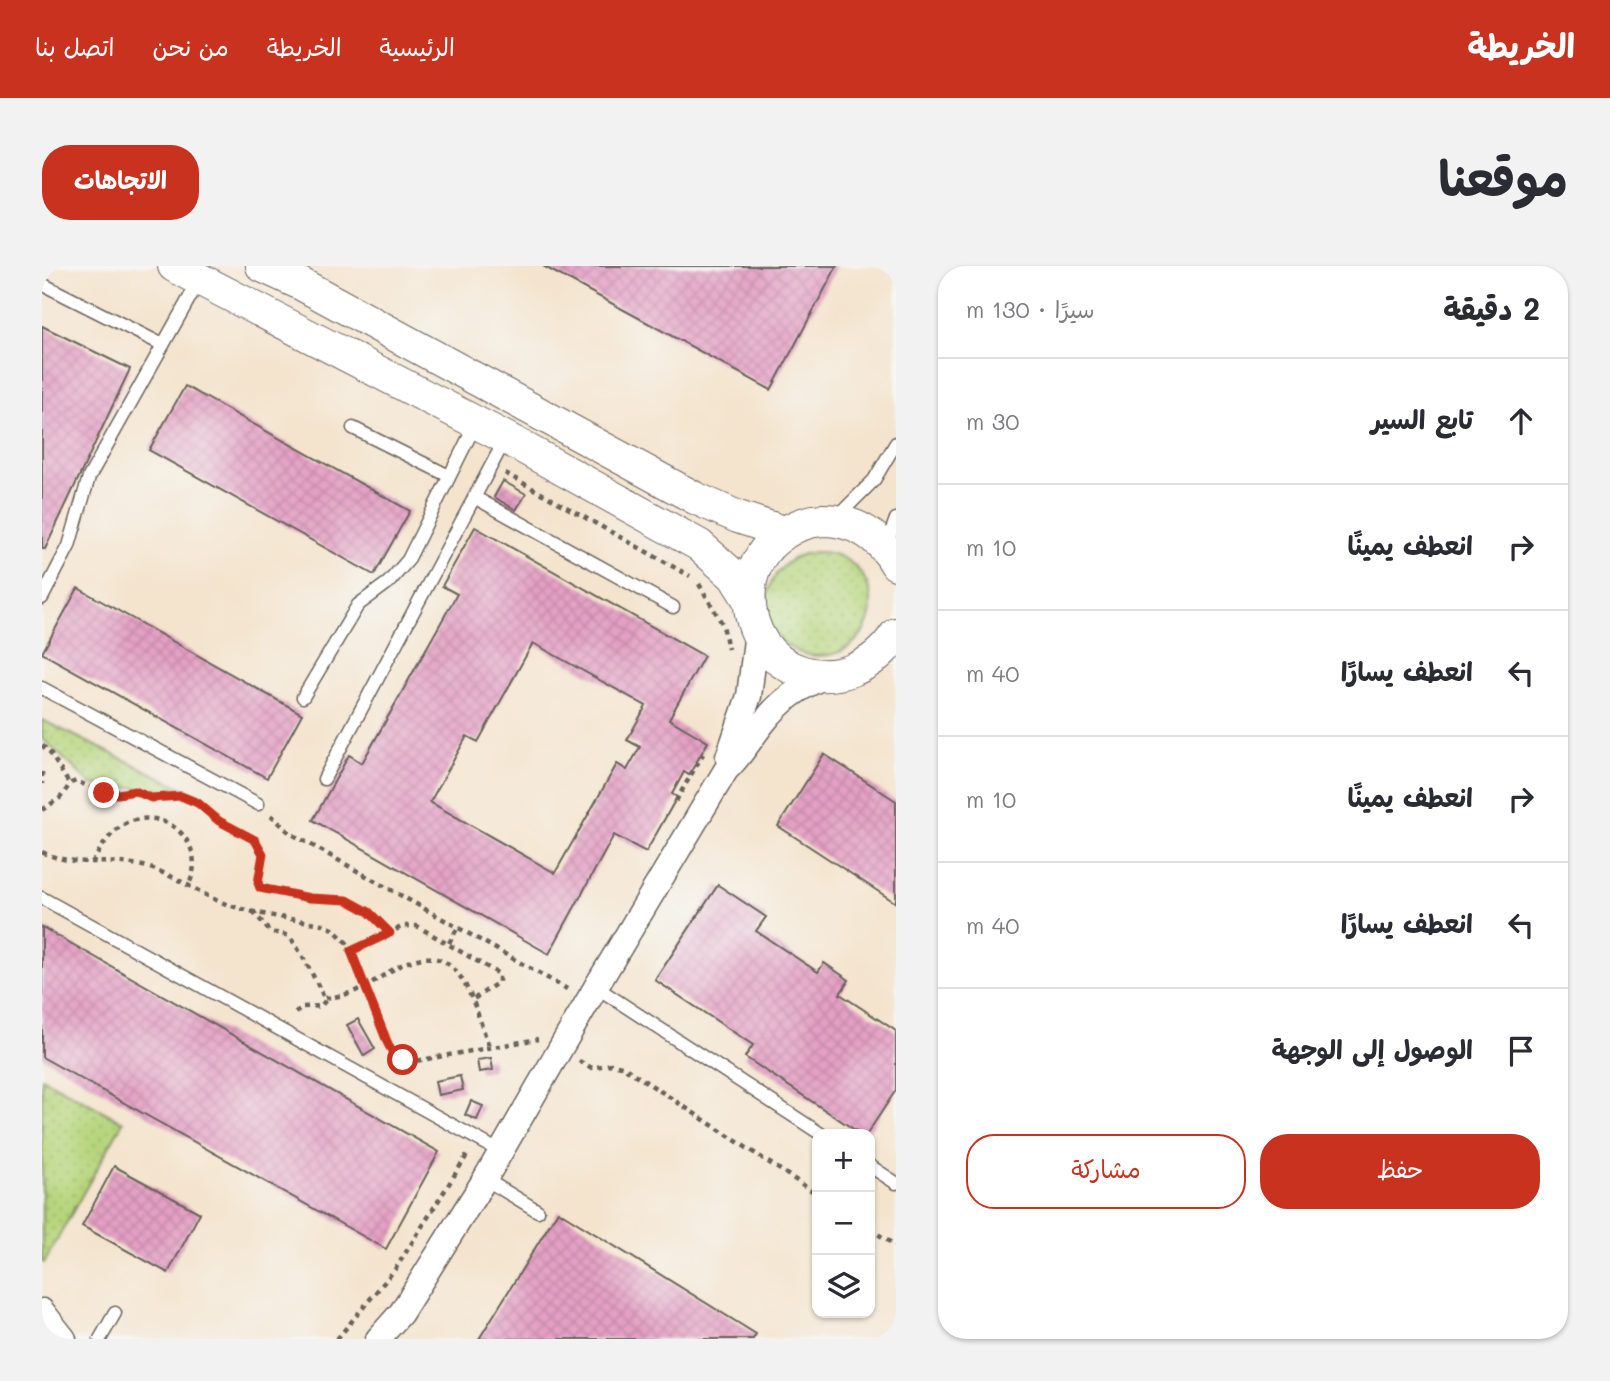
<!DOCTYPE html>
<html lang="ar">
<meta charset="utf-8">
<style>
:root{--surface:#fff;--page:#f2f2f3;--text:#2b2b33;--muted:#7c7c81;--line:#e1e1e2;--accent:#c8321e}
body{margin:0;font-family:Mali,"Playpen Sans Arabic",sans-serif;background:var(--page);color:var(--text);direction:rtl}
.controls{position:absolute;right:21px;bottom:21px;display:grid;overflow:hidden;border-radius:14px;box-shadow:0 2px 5px #0004}
.controls button{width:63px;height:63px;display:grid;place-items:center;padding:0;border:0;border-bottom:2px solid var(--line);background:var(--surface);color:var(--text);font:35px sans-serif}
.stop{position:absolute;width:21px;height:21px;margin:-16px;border:5px solid #c8321e;border-radius:50%;background:#fff}
.stop.end{background:#c8321e;border-color:#fff;box-shadow:0 2px 7px #0008}
.list{margin:0;padding:0;list-style:none}
h2{display:flex;justify-content:space-between;align-items:center;height:91px;margin:0;padding:0 28px;font-size:30px}
h2 small{font-size:23px;font-weight:400;color:var(--muted)}
.list li{display:grid;grid-template-columns:46px 1fr auto;gap:21px;align-items:center;box-sizing:border-box;height:126px;padding:0 28px;border-top:2px solid var(--line)}
.list b{display:block;font-size:26px;white-space:nowrap}
.list em{font-size:23px;font-style:normal;color:var(--muted)}
.actions{display:flex;gap:14px;padding:21px 28px}
.actions a{flex:1;padding:16px 0;border:2px solid var(--accent);border-radius:28px;text-align:center;font-size:24px;color:var(--accent)}
.actions .main{background:var(--accent);color:#fff}
.icon{flex:none;width:38px;height:38px;fill:none;stroke:currentColor;stroke-width:2;stroke-linecap:round;stroke-linejoin:round}
.map{position:relative;flex:none;width:854px;height:1073px;overflow:hidden;direction:ltr;border-radius:28px}
header{display:flex;align-items:center;gap:42px;box-sizing:border-box;height:98px;padding:0 35px;background:var(--accent);color:#fff}
header strong{font-size:33px}
nav{display:flex;gap:38px;margin-inline-start:auto;font-size:24px}
.intro{display:flex;align-items:center;justify-content:space-between;box-sizing:border-box;height:168px;padding:0 42px}
h1{margin:0;font-size:49px}
.button{padding:18px 32px;border-radius:28px;background:var(--accent);color:#fff;font-size:24px;font-weight:700}
main{display:flex;gap:42px;padding:0 42px}
aside{flex:1;background:var(--surface);border-radius:28px;box-shadow:0 2px 5px #0004}
.map>svg:first-child{display:block}
.grass{fill:url(#grass-dots);stroke:#69784c;stroke-width:2}
.building{fill:url(#building-cross-hatch);fill-rule:evenodd}
.lines{fill:none;stroke-linecap:round;stroke-linejoin:round}
.service-casing{stroke:#68625a;stroke-width:15}
.minor-casing{stroke:#68625a;stroke-width:27}
.tertiary-casing{stroke:#68625a;stroke-width:34}
.path{stroke:#68625a;stroke-width:4.5;stroke-dasharray:5 5;stroke-linecap:butt}
.service{stroke:#fff;stroke-width:12}
.minor{stroke:#fff;stroke-width:24}
.tertiary{stroke:#fff;stroke-width:32}
.route{stroke:#c8321e;stroke-width:9}
</style>
<header>
<strong>الخريطة</strong>
<nav><a>الرئيسية</a><a>الخريطة</a><a>من نحن</a><a>اتصل بنا</a></nav>
</header>
<div class="intro"><h1>موقعنا</h1><a class="button">الاتجاهات</a></div>
<main>
<aside>
<h2>2 دقيقة<small>سيرًا · 130 m</small></h2>
<ul class="list">
<li><svg class="icon" aria-label="ahead" viewBox="0 0 24 24"><path d="M12 20V5M6 11l6-6 6 6"/></svg><div><b>تابع السير</b></div><em>30 m</em></li>
<li><svg class="icon" aria-label="right" viewBox="0 0 24 24"><path d="M7 20v-9h11M14 6l5 5-5 5"/></svg><div><b>انعطف يمينًا</b></div><em>10 m</em></li>
<li><svg class="icon" aria-label="left" viewBox="0 0 24 24"><path d="M17 20v-9H6M10 6l-5 5 5 5"/></svg><div><b>انعطف يسارًا</b></div><em>40 m</em></li>
<li><svg class="icon" aria-label="right" viewBox="0 0 24 24"><path d="M7 20v-9h11M14 6l5 5-5 5"/></svg><div><b>انعطف يمينًا</b></div><em>10 m</em></li>
<li><svg class="icon" aria-label="left" viewBox="0 0 24 24"><path d="M17 20v-9H6M10 6l-5 5 5 5"/></svg><div><b>انعطف يسارًا</b></div><em>40 m</em></li>
<li><svg class="icon" aria-label="arrive" viewBox="0 0 24 24"><path d="M6 21V4h12l-3 4 3 4H6"/></svg><div><b>الوصول إلى الوجهة</b></div></li>
</ul>
<div class="actions"><a class="main">حفظ</a><a>مشاركة</a></div>
</aside>
<div class="map">
<svg width="854" height="1073" viewBox="0 0 854 1073">
<defs>
<pattern id="grass-dots" width="8" height="8" patternUnits="userSpaceOnUse" patternTransform="scale(1.75)"><rect width="8" height="8" fill="#b6d57c"/><path d="M2 2h.1M6 6h.1" fill="none" stroke="#9cb66b" stroke-width="1.8" stroke-linecap="round"/></pattern>
<pattern id="building-cross-hatch" width="8" height="8" patternUnits="userSpaceOnUse" patternTransform="scale(1.75)"><rect width="8" height="8" fill="#e4a0c4"/><path d="M0 0l8 8M0 8l8-8" fill="none" stroke="#c389a8"/></pattern>
</defs>
<rect width="100%" height="100%" fill="#f6f6f2"/>
<filter id="ink" filterUnits="userSpaceOnUse"><feTurbulence type="fractalNoise" baseFrequency=".0143" numOctaves="2"/><feDisplacementMap in="SourceGraphic" scale="14" xChannelSelector="R" yChannelSelector="G"/><feConvolveMatrix kernelMatrix="1 2 1 2 8 2 1 2 1" color-interpolation-filters="sRGB"/></filter>
<filter id="wash" filterUnits="userSpaceOnUse"><feTurbulence type="fractalNoise" baseFrequency=".00686" numOctaves="4" result="noise"/><feDisplacementMap in="SourceGraphic" scale="28" xChannelSelector="R" yChannelSelector="G"/><feGaussianBlur stdDeviation="1.57" result="paint"/><feColorMatrix in="noise" values="0 0 0 0 0 0 0 0 0 0 0 0 0 0 0 0 0 1.4 0 .05"/><feComposite in="paint" operator="in"/></filter>
<g filter="url(#wash)">
<rect width="100%" height="100%" fill="#f4e4ce"/>
<g class="grass">
<circle cx="777" cy="338" r="52"/>
<path d="M0 454 141 522 110 527 92 521H60L48 517 0 472Z"/>
<path d="M0 812 81 856 2 997 0 996Z"/>
</g>
<g id="blocks">
<g class="building">
<path d="M501 0H795L729 124Z"/>
<path d="M0 60 88 103 3 283 0 282Z"/>
<path d="M143 120 368 245 332 309 107 184Z"/>
<path d="M461 215 484 228 474 244 452 231Z"/>
<path d="M433 261 662 390 627 453 666 476 647 509 642 506 630 528 635 531 604 586 572 569 507 688 271 554 307 489 320 497 415 328 400 320ZM491 377 604 440 585 474 598 481 585 504 575 498 513 607 388 536 425 470 436 476Z"/>
<path d="M36 322 260 448 225 512 0 387Z"/>
<path d="M782 488 854 535V637L736 560Z"/>
<path d="M676 619 724 651 714 665 776 706 782 697 807 714 798 728 854 765V824L825 868H819L703 791 711 779 613 714Z"/>
<path d="M0 661 397 886 344 983 0 791Z"/>
<path d="M316 753 333 783 322 790 305 759Z"/>
<path d="M449 792 451 804 437 806 435 794Z"/>
<path d="M418 810 421 824 396 829 393 815Z"/>
<path d="M429 835 441 840 435 854 423 849Z"/>
<path d="M72 900 158 947 126 1007 40 960Z"/>
<path d="M516 945 714 1068 711 1073H437Z"/>
</g>
</g>
</g>
<g filter="url(#ink)">
<use href="#blocks" fill-opacity="0" stroke="#68625a" stroke-width="2"/>
<g class="lines">
<defs>
<g id="service">
<path d="M0 18 121 79"/>
<path d="M311 162 407 210"/>
<path d="M432 231 631 341"/>
<path d="M793 253 832 214 854 177"/>
<path d="M844 281 854 253"/>
<path d="M0 332 27 280 47 211 158 13"/>
<path d="M0 422 216 538"/>
<path d="M261 431 316 339 347 316 366 294 434 157"/>
<path d="M282 513 464 172"/>
<path d="M0 632 459 886"/>
<path d="M554 721 779 868"/>
<path d="M828 900 854 917"/>
<path d="M443 913 496 945"/>
<path d="M58 1073 73 1047"/>
</g>
<g id="minor">
<path d="M686 491 707 430 715 366"/>
<path d="M0 1045 22 1073"/>
<path d="M336 1073 359 1047 443 913 554 721 684 504C699 490 709 472 722 456 738 435 759 420 784 410"/>
</g>
<g id="tertiary">
<path d="M132 0 464 172 657 279 692 310 707 334"/>
<path d="M220 0 259 18 653 232 696 251 742 266"/>
<path d="M854 298C838 270 813 254 780 254 762 255 746 263 732 275 719 286 710 304 708 321 700 410 805 442 854 368"/>
</g>
</defs>
<use href="#service" class="service-casing"/>
<use href="#minor" class="minor-casing"/>
<use href="#tertiary" class="tertiary-casing"/>
<g class="path">
<path d="M463 207 648 310"/>
<path d="M657 318 681 359 686 383"/>
<path d="M0 479 8 487 28 519"/>
<path d="M0 506V518"/>
<path d="M634 535 661 488"/>
<path d="M0 544 18 532 29 517 34 515 62 527 76 528 93 525 109 532 139 530 148 533 177 555 213 574 221 588 216 617 218 622 268 632 305 634 327 646 348 667"/>
<path d="M229 549 248 567 525 723"/>
<path d="M0 586C32 602 67 592 101 600 128 607 149 622 174 634 207 648 245 652 280 658L291 663 305 677 350 785 356 791 368 796 496 773"/>
<path d="M50 597C59 582 69 564 85 557 125 539 166 579 147 618"/>
<path d="M211 645 228 666C235 668 242 666 248 672 254 676 282 729 283 735L279 740 261 741 249 750"/>
<path d="M407 677 416 661"/>
<path d="M309 686 361 660H375L457 708V716L430 734"/>
<path d="M283 732C312 729 323 721 347 706 416 662 428 729 447 780"/>
<path d="M537 795 550 802 569 798 580 800 775 928"/>
<path d="M828 963 854 980"/>
<path d="M295 1073 354 1002 427 886"/>
</g>
<use href="#service" class="service"/>
<use href="#minor" class="minor"/>
<use href="#tertiary" class="tertiary"/>
</g>
</g>
<g class="lines" filter="url(#ink)">
<path class="route" d="M62 527 76 528 93 525 109 532 139 530 156 537 177 555 213 574 221 588 216 617 218 622 268 632 305 634 327 646 348 667 309 685 346 778 350 785 361 794"/>
</g>
</svg>
<div class="controls">
<button>+</button>
<button>−</button>
<button><svg class="icon" aria-label="layers" viewBox="0 0 24 24"><path d="M12 4l9 5-9 5-9-5zM3 14l9 5 9-5"/></svg></button>
</div>
<div class="stop" style="left:361px;top:794px"></div>
<div class="stop end" style="left:62px;top:527px"></div>
</div>
</main>
